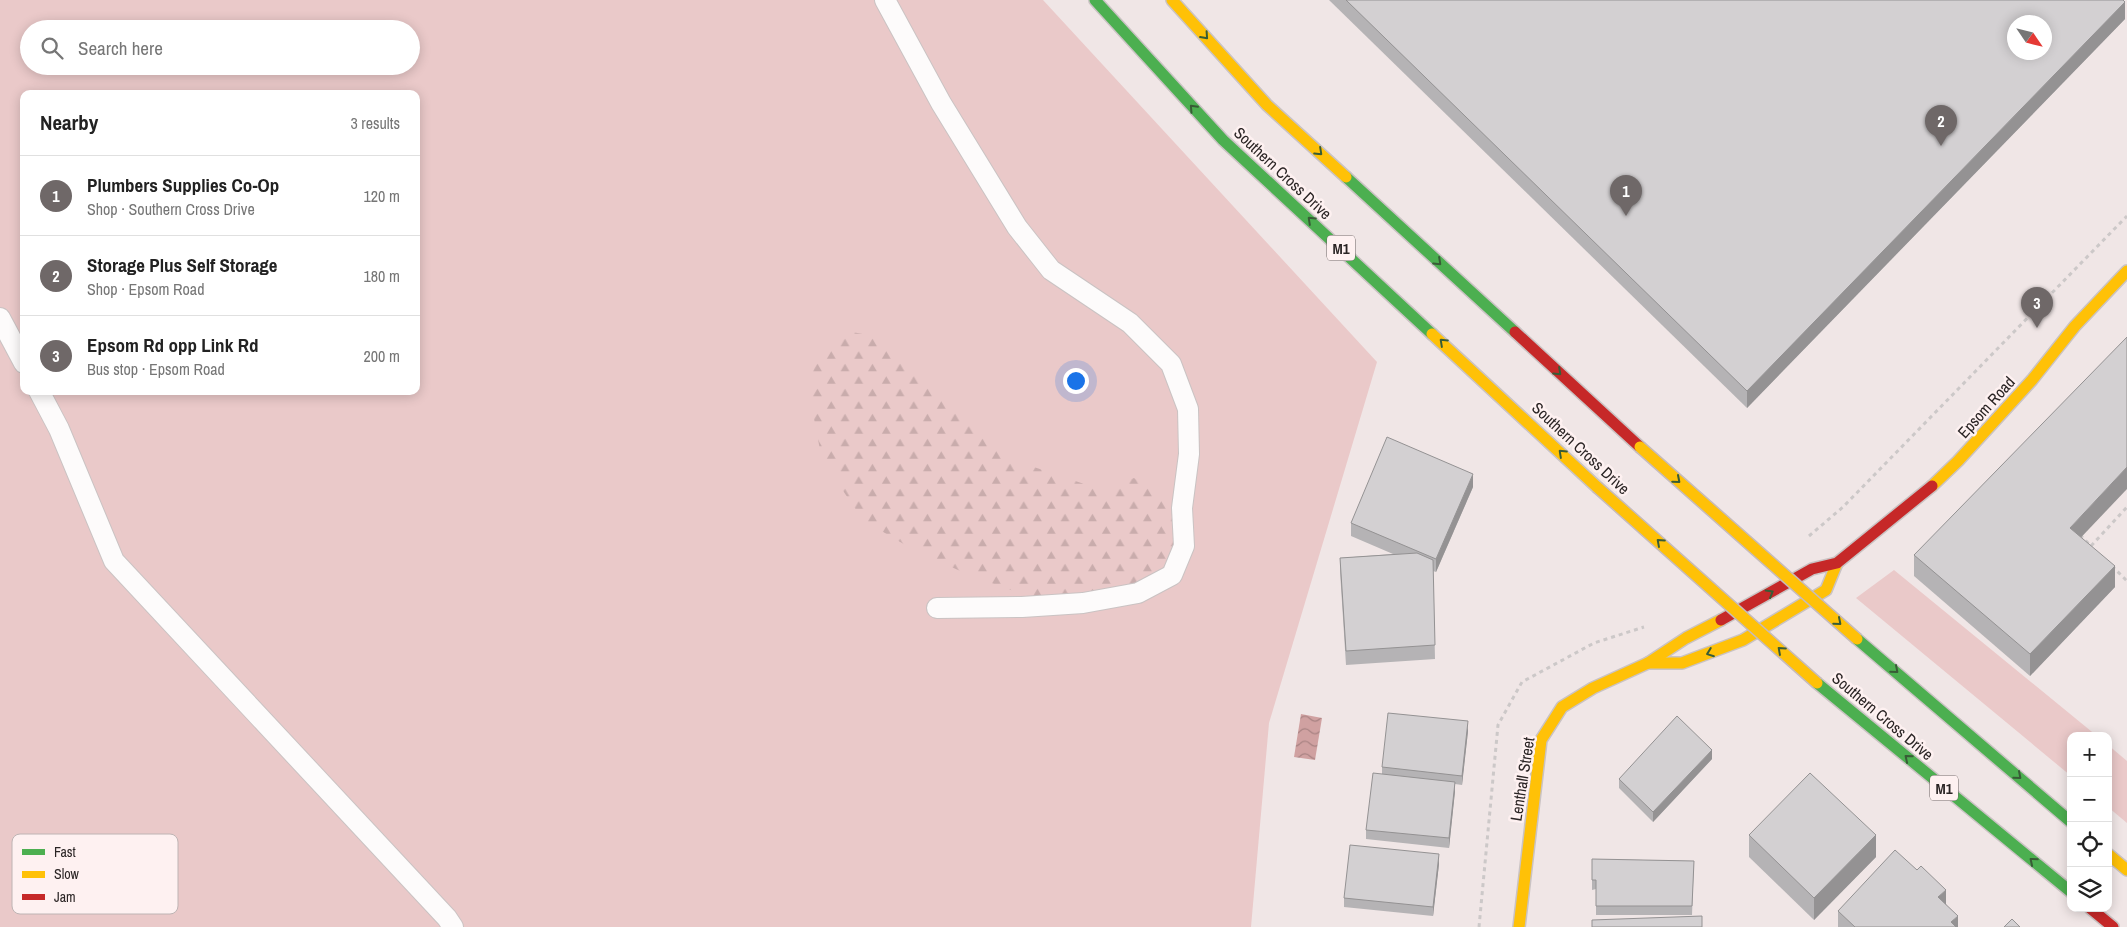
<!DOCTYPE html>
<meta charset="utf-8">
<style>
:root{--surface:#fff;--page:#f6f6f6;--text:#222;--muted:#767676;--line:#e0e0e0;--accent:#6f6868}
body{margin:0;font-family:"Archivo Narrow",sans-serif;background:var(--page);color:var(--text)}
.controls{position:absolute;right:15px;bottom:15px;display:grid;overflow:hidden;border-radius:10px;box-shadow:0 2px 12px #0003}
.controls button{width:45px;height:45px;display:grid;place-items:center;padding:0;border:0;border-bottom:1px solid var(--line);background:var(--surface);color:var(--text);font:25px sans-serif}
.compass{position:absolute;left:2007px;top:15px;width:45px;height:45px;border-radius:50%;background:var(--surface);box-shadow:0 2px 12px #0003;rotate:125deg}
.you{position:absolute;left:1075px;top:380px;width:18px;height:18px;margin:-12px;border:4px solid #fff;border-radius:50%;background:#1a73e8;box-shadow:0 0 0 8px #1a73e833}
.badge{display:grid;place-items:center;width:32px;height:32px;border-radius:50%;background:var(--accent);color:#fff;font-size:16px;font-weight:700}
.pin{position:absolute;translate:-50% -41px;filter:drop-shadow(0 1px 2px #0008)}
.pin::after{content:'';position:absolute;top:26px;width:18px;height:15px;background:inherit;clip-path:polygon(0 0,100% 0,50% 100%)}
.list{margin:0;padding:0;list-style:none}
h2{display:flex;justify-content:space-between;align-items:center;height:65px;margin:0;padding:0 20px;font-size:21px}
h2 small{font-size:16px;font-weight:400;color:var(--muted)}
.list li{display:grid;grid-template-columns:32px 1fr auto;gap:15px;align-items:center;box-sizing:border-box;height:80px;padding:0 20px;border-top:1px solid var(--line)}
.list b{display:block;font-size:19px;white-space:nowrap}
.list p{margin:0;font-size:16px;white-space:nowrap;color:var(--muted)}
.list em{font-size:16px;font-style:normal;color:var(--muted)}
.icon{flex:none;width:28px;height:28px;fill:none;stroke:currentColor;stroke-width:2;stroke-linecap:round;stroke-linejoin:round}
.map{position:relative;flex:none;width:2127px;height:927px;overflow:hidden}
.search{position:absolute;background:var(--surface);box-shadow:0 2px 12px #0003;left:20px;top:20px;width:400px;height:55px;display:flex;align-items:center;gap:12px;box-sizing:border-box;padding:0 18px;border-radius:28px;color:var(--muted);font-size:19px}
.panel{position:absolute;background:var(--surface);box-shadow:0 2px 12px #0003;left:20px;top:90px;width:400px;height:305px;border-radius:10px}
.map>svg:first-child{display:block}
.grass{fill:#eac9c9;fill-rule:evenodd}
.forest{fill:url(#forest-firs)}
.water{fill:url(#water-waves)}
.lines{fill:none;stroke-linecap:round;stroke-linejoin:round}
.lane-casing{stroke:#cac3c3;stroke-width:22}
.fast-casing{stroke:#cac3c3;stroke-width:14}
.slow-casing{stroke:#cac3c3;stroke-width:14}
.jam-casing{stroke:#cac3c3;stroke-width:14}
.path{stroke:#ccc8c8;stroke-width:3;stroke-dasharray:4 4;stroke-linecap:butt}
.lane{stroke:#fdfbfb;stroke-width:20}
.fast{stroke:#4caf50;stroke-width:11}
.slow{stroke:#ffc107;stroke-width:11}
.jam{stroke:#c62828;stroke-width:11}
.slow-bridge-casing{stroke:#c6bbbb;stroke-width:14;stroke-linecap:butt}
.slow-bridge{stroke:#ffc107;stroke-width:11}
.wall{fill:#b5b3b5}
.shaded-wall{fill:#949293}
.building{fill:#d3d0d2;stroke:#949293;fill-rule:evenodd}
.oneway{stroke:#385c36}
.labels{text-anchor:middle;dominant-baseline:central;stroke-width:5;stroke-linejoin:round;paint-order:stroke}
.shield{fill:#fef1f1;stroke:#6a6262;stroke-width:1}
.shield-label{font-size:15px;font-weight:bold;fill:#2a2424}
.street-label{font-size:16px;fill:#2a2424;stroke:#fef1f1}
.key{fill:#fef1f1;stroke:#beb4b4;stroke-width:1}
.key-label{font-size:14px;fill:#2a2424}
</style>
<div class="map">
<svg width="2127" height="927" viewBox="0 0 2127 927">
<defs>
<pattern id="forest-firs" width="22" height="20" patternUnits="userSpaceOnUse" patternTransform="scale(1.25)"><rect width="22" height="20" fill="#eac9c9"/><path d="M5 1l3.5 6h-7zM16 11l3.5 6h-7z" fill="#c9acac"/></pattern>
<pattern id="water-waves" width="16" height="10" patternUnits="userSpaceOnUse" patternTransform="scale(1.25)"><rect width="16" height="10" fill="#d0a1a1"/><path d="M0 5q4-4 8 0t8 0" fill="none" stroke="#a98383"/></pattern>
</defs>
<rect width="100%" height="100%" fill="#f0e6e6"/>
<g class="grass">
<path d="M0 0H1043L1377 362 1269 723 1251 927H0ZM29 29H411V66H29ZM24 94H416V391H24Z"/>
<path d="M1894 570 2097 736H2071V776L1856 598Z"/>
<path d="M2108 745 2127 761V823L2108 807Z"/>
</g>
<path class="forest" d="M842 330 878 337 1022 463 1102 490 1134 478 1175 502 1184 546 1172 575 1132 594 1036 599 969 575 912 549 863 520 822 460 809 393 817 351Z"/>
<path class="water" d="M1301 714 1322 718 1315 760 1294 757Z"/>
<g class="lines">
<defs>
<g id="lane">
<path d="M885 0 941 103 1017 227 1051 270 1130 323 1171 364 1188 409 1189 454 1182 508 1184 546 1172 575 1138 593 1083 603 1022 607 937 608"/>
<path d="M0 318 24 363"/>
<path d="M39 391 59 429 114 561 447 918 453 927"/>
</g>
<g id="fast">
<path d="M1095 0 1223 140 1432 334"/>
<path d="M1346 177 1515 332"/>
<path d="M1857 639 2071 822"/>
<path d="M1817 683 2071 892"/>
</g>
<g id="slow">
<path d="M1172 0 1267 105 1346 177"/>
<path d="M1432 334 1597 487"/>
<path d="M1932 486 1958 461 2032 380 2075 326 2127 271"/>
<path d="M1648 663H1682L1743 640 1826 590 1837 563"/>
<path d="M2108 854 2127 870"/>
<path d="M1519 927 1541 740 1562 707 1593 688 1648 663 1686 638 1721 620"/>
</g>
<g id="jam">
<path d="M1515 332 1640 447"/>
<path d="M1721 620 1812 569 1837 563 1932 486"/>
<path d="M2090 908 2113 927"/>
</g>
</defs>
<use href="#lane" class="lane-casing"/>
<use href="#fast" class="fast-casing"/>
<use href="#slow" class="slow-casing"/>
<use href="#jam" class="jam-casing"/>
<g class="path">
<path d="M2080 535 2090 545"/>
<path d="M1809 536 1843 507 2127 216"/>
<path d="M2091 546 2127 507"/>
<path d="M2112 566 2127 581"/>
<path d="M1479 927 1498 725 1522 682 1594 643 1644 627"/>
</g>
<use href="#lane" class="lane"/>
<use href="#fast" class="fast"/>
<use href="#slow" class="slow"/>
<use href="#jam" class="jam"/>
<defs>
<g id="slow-bridge">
<path d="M1640 447 1857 639"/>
<path d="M1597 487 1817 683"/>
</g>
</defs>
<use href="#slow-bridge" class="slow-bridge-casing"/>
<use href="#slow-bridge" class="slow-bridge"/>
</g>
<g class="wall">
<path d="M1329 0H2123L2125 19 1747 408Z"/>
<path d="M1473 487 1436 572 1433 571 1435 659 1346 665 1340 571V558L1393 554 1351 536V523Z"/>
<path d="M2081 537 2115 587 2030 676 1914 576V555Z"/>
<path d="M1468 731 1462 785 1455 784V791L1449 848 1366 839V830L1382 774V767Z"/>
<path d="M1712 759 1653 822 1619 788V779Z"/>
<path d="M1749 835 1876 857 1814 920 1749 857Z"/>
<path d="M1592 859 1694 861 1692 915H1596V889L1592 890Z"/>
<path d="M1439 864 1433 916 1344 907V898Z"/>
<path d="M1946 904 1958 927H1838V911Z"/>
</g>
<g class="shaded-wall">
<path d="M2125 2V19L1747 408V391Z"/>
<path d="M2127 467V489L2070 549V528Z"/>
<path d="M1473 474V487L1436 572V559Z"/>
<path d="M2115 566V587L2030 676V654Z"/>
<path d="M1468 721V731L1462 785V776Z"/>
<path d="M1712 750V759L1653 822V812Z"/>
<path d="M1455 782V791L1449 848V838Z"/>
<path d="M1876 835V857L1814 920V898Z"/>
<path d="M1439 854V864L1433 916V907Z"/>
<path d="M1946 890V912L1938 897Z"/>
<path d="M1958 916V927H1951V922Z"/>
</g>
<g class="building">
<path d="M1346 0H2123L2125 2 1747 391ZM2014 22H2044V52H2014Z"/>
<path d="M2127 337V467L2070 528 2115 566 2030 654 1914 555Z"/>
<path d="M1387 437 1473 474 1436 559 1351 523Z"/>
<path d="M1417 553 1433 560 1435 645 1346 651 1340 558Z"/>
<path d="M1388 713 1468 721 1462 776 1382 767Z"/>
<path d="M1677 716 1712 750 1653 812 1619 779Z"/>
<path d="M1373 773 1455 782 1449 838 1366 830Z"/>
<path d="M1810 773 1876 835 1814 898 1749 835Z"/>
<path d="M1350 845 1439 854 1433 907 1344 898Z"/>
<path d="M1895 850 1917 870 1921 866 1946 890 1938 897 1958 916 1951 922 1956 927H1855L1838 911Z"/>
<path d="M1592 859 1694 861 1692 906H1596V880H1592Z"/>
<path d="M1702 916V927H1592V920Z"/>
<path d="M2012 919 2020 927H2004Z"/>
</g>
<defs><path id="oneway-chevron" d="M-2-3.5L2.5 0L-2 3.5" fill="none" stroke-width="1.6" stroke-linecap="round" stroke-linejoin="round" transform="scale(1.25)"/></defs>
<g class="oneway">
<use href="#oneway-chevron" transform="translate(1205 36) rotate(48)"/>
<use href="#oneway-chevron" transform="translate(1193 108) rotate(-133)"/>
<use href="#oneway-chevron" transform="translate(1319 152) rotate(43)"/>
<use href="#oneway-chevron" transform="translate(1311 220) rotate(-137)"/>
<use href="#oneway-chevron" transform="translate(1438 262) rotate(43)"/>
<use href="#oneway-chevron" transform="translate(1443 342) rotate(-137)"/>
<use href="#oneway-chevron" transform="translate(1558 372) rotate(43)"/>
<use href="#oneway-chevron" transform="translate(1562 453) rotate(-137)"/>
<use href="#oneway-chevron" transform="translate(1677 480) rotate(41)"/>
<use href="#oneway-chevron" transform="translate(1660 542) rotate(-138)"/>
<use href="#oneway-chevron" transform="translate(1770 593) rotate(-30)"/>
<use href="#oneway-chevron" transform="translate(1838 622) rotate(41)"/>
<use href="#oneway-chevron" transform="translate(1781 650) rotate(-138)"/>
<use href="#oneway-chevron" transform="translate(1710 653) rotate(159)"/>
<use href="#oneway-chevron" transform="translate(1895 670) rotate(41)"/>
<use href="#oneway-chevron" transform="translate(1908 758) rotate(-140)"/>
<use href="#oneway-chevron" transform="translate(2018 776) rotate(41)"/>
<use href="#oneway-chevron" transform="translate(2033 861) rotate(-140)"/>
</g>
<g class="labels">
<g class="shield">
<rect x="1327" y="235.5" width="28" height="25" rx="4"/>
<rect x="1930" y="775.5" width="28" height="25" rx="4"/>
</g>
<g class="shield-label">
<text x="1341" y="248">M1</text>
<text x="1944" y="788">M1</text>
</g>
<g class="street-label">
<text transform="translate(1283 173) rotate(43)">Southern Cross Drive</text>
<text transform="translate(1986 407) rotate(-48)">Epsom Road</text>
<text transform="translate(1581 448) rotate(43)">Southern Cross Drive</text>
<text transform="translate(1883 716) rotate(40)">Southern Cross Drive</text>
<text transform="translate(1522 779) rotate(-81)">Lenthall Street</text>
</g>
</g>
<rect x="12" y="834" width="166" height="80" rx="8" class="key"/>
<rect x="22" y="849" width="23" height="6" fill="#4caf50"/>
<rect x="22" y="871" width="23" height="7" fill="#ffc107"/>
<rect x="22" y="894" width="23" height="6" fill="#c62828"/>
<g class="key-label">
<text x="54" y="857">Fast</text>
<text x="54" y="879">Slow</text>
<text x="54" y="902">Jam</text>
</g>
</svg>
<div class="controls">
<button>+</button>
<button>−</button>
<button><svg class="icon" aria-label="locate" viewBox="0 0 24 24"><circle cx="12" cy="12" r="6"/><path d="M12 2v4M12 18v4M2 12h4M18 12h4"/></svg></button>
<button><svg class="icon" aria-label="layers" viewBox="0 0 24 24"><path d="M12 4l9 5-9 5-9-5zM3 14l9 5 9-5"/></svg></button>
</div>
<svg class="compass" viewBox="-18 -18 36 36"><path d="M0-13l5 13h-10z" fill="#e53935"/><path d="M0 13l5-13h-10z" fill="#767676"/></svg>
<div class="you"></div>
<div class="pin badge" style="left:1626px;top:216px">1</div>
<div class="pin badge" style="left:1941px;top:146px">2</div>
<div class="pin badge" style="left:2037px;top:328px">3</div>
<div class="search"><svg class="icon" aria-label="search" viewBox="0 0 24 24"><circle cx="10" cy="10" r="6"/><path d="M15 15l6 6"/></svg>Search here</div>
<section class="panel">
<h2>Nearby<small>3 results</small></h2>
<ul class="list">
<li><span class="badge">1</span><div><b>Plumbers Supplies Co-Op</b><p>Shop · Southern Cross Drive</p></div><em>120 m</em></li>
<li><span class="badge">2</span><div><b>Storage Plus Self Storage</b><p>Shop · Epsom Road</p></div><em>180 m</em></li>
<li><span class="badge">3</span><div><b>Epsom Rd opp Link Rd</b><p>Bus stop · Epsom Road</p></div><em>200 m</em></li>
</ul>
</section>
</div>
